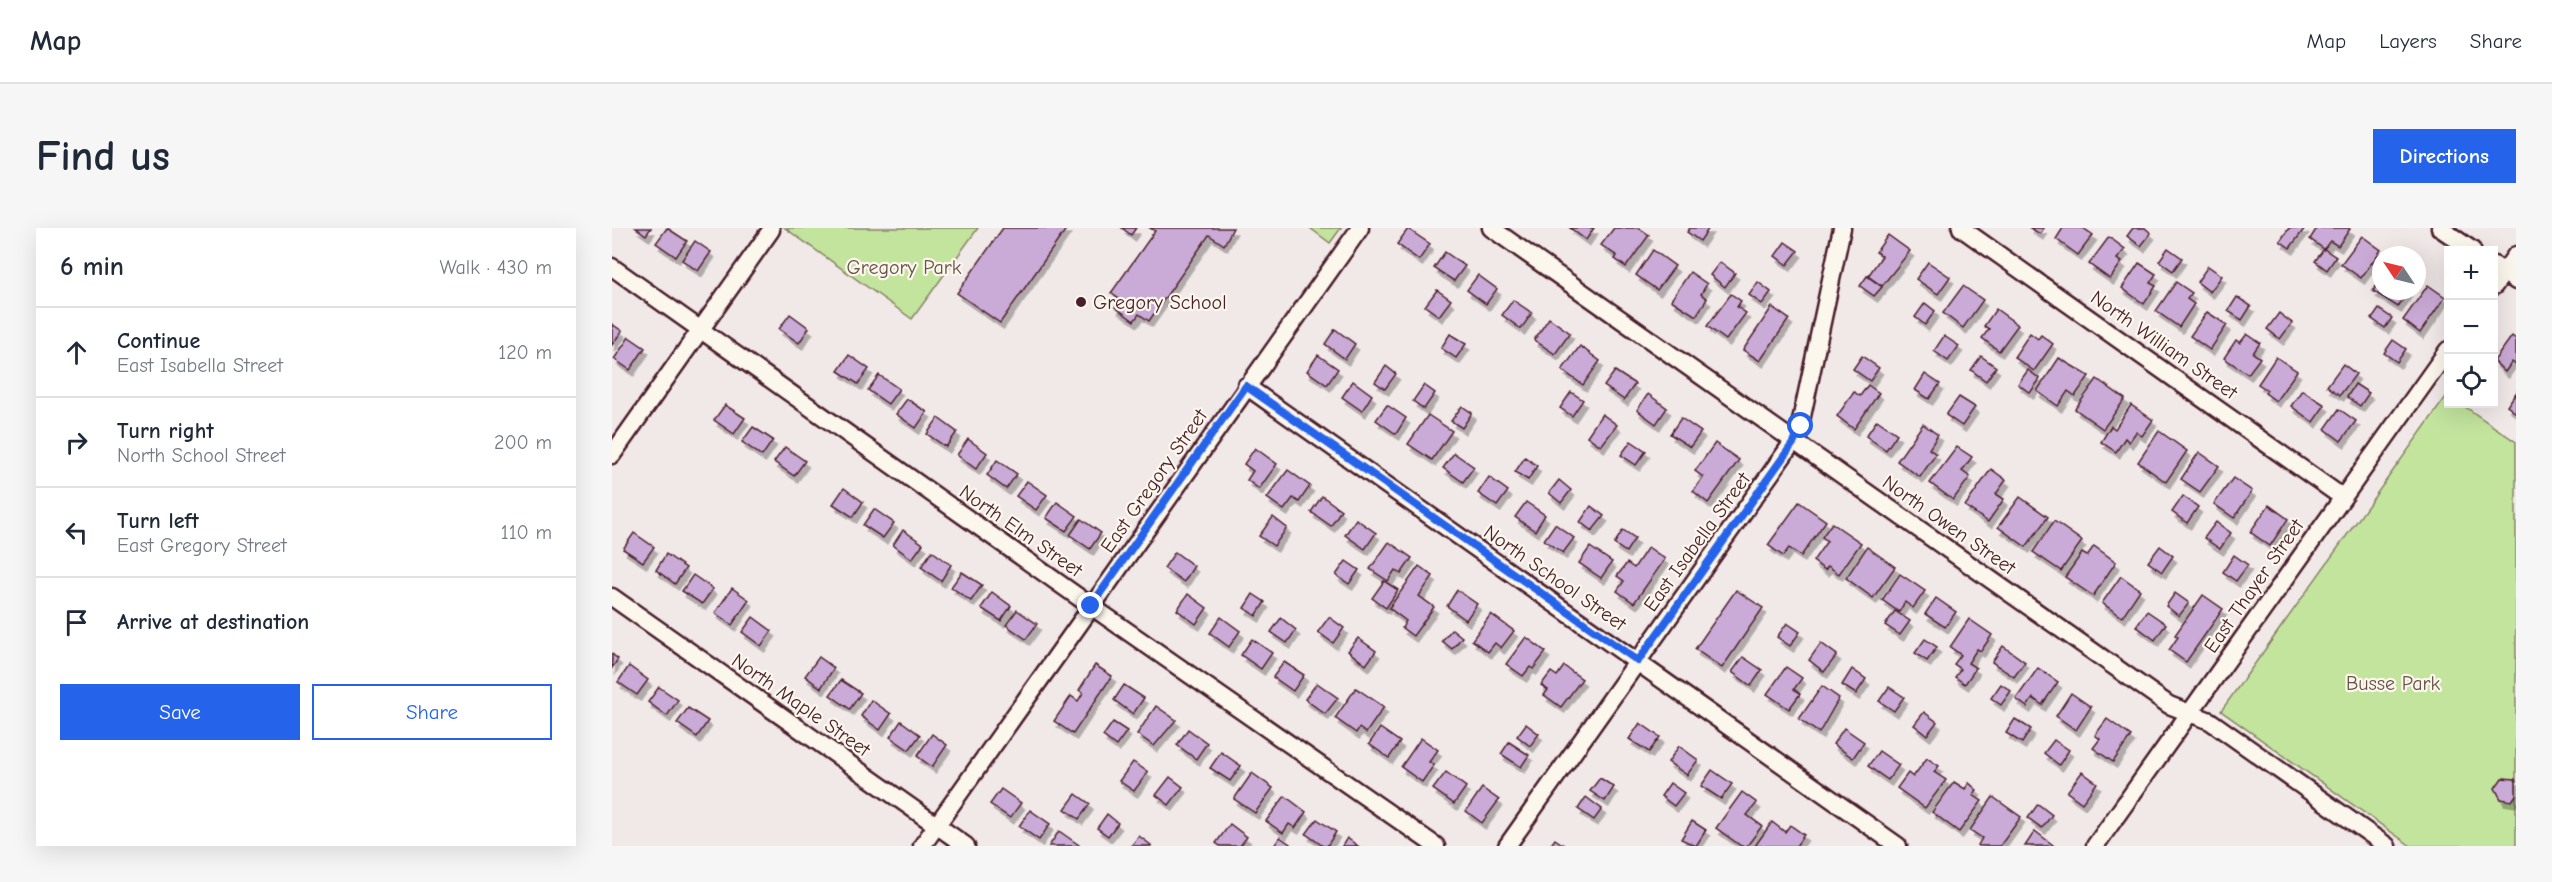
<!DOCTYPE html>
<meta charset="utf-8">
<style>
:root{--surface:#fff;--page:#f6f6f7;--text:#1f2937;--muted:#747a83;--line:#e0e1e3;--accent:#2563eb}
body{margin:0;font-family:"Comic Neue",sans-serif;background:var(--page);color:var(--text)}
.controls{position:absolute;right:18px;top:18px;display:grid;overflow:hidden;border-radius:0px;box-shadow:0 6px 24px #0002}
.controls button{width:54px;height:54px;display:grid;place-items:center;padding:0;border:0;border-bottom:2px solid var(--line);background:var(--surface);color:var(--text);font:30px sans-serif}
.compass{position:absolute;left:1760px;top:18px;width:54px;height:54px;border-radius:50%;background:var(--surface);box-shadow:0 6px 24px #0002;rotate:305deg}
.stop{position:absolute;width:18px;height:18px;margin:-14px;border:4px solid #2563eb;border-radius:50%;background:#fff}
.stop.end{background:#2563eb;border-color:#fff;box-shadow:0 2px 6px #0008}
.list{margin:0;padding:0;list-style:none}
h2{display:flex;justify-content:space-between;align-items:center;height:78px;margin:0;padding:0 24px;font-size:26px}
h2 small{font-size:20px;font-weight:400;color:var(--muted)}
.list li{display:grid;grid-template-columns:39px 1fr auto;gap:18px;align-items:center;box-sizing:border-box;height:90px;padding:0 24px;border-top:2px solid var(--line)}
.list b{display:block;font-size:22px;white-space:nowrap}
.list p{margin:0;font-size:20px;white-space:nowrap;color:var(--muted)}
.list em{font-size:20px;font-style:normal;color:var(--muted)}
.actions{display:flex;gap:12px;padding:18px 24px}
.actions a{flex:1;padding:14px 0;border:2px solid var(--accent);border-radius:0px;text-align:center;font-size:21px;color:var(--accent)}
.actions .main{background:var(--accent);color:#fff}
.icon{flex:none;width:33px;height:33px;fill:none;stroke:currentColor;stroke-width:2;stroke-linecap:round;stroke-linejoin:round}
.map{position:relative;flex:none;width:1904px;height:618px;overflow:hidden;border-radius:0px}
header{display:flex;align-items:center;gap:36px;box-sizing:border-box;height:84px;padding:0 30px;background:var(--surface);border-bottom:2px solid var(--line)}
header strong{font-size:28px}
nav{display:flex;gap:33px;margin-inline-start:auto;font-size:21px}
.intro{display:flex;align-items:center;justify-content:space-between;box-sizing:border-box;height:144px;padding:0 36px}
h1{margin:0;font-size:42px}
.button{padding:15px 27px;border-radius:0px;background:var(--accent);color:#fff;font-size:21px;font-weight:700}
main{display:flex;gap:36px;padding:0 36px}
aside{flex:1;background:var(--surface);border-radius:0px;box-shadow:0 6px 24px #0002}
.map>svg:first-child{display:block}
.green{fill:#c2e49d;stroke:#868264;stroke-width:1.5}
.building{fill:#caaad6;stroke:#4a1f2b;stroke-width:1.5;filter:url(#shadow)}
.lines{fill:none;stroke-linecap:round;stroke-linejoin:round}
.street-casing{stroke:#4a1f2b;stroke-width:21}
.street{stroke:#fbf7ec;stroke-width:16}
.route{stroke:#2563eb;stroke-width:8}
.poi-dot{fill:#4a1f2b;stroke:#fbf7ec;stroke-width:2}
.labels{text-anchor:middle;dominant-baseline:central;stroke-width:4.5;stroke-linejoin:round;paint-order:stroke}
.park-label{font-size:20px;fill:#685048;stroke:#fbf7ec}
.poi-label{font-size:20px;fill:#4a1f2b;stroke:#fbf7ec;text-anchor:start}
.street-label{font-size:20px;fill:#4a1f2b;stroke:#fbf7ec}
</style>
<header>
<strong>Map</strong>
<nav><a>Map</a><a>Layers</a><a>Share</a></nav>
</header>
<div class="intro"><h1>Find us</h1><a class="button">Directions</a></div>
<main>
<aside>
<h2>6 min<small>Walk · 430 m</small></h2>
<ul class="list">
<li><svg class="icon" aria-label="ahead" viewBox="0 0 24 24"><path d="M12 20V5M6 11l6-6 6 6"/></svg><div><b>Continue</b><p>East Isabella Street</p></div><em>120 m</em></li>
<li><svg class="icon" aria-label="right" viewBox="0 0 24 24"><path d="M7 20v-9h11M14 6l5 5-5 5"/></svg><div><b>Turn right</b><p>North School Street</p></div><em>200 m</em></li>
<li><svg class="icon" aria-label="left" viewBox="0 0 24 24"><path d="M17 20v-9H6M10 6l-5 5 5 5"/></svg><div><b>Turn left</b><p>East Gregory Street</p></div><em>110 m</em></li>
<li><svg class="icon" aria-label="arrive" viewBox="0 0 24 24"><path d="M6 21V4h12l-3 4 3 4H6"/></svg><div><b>Arrive at destination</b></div></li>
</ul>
<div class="actions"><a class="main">Save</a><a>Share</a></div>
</aside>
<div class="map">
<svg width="1904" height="618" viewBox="0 0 1904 618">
<defs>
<filter id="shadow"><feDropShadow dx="3.5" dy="6" stdDeviation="0" flood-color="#0004"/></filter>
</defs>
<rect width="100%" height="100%" fill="#f1e8e8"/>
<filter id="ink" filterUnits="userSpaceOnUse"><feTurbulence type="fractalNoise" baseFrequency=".0167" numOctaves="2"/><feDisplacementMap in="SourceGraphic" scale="12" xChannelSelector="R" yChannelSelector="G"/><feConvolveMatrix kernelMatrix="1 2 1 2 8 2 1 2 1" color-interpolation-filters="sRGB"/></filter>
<g filter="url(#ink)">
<g class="green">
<path d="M173 0H366L300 91Z"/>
<path d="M698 0H729L718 15Z"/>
<path d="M1836 166V176H1849L1904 214V618H1799L1609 483Z"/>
</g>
<g class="building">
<path d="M24 0H39L34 7Z"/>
<path d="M55 0 75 13 64 29 44 15Z"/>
<path d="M391 0H455L388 95 345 65Z"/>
<path d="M510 0H524L519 7Z"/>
<path d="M538 0H621L612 17 597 7 537 93 527 86 522 93 503 79 508 72 499 65 543 3Z"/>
<path d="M958 0H982L974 12Z"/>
<path d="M1002 0H1027L1037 7 1014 39 1003 31 1005 28 989 17Z"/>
<path d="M1078 0H1097L1088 13 1075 4Z"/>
<path d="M1418 0H1432L1428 6Z"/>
<path d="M1451 0H1471L1481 7 1466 27 1444 11Z"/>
<path d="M1521 0H1533L1539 5 1529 18 1515 8Z"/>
<path d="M1677 0H1693L1678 20 1668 13Z"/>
<path d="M1705 0H1736L1738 1 1726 18 1718 13 1712 21 1698 11Z"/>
<path d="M796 1 818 16 807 32 785 16Z"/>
<path d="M1276 7 1298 23 1270 58 1256 48 1270 28 1264 24Z"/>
<path d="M1750 8 1769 22 1749 50 1729 36Z"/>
<path d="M1497 9 1513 21 1505 31 1510 34 1498 51 1477 36Z"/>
<path d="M83 13 99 24 86 43 70 32Z"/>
<path d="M1173 14 1186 23 1175 37 1163 28Z"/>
<path d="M1556 20 1570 30 1561 43 1547 33Z"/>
<path d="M1712 21 1724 29 1715 42 1703 33Z"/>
<path d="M1041 22 1063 38 1045 62 1024 47Z"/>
<path d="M833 24 853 38 842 53 822 40Z"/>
<path d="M1108 34 1123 45 1113 59 1098 47Z"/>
<path d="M1316 34 1338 49 1326 66 1304 51Z"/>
<path d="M1527 35 1544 46 1538 55 1544 58 1532 76 1510 60Z"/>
<path d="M1596 38 1610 48 1598 64 1585 54Z"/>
<path d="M1078 44 1095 56 1089 66 1095 71 1084 88 1059 72Z"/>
<path d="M866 47 885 61 874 76 855 62Z"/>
<path d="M1255 48 1270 59 1262 68 1248 58Z"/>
<path d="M1769 51V63H1796L1786 79 1761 63Z"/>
<path d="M1146 54 1159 64 1150 76 1137 67Z"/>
<path d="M1564 54 1580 65 1575 71 1582 76 1567 99 1544 83Z"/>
<path d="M1816 57 1833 69 1808 105 1791 92Z"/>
<path d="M1351 58 1371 72 1351 100 1331 85Z"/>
<path d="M825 62 839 72 827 88 813 78Z"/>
<path d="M1119 66 1129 73 1125 79 1134 85 1114 112 1095 98Z"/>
<path d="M1625 69 1639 78 1630 92 1616 83Z"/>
<path d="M901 72 920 85 909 101 890 87Z"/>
<path d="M1313 75 1323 83 1313 97 1303 89Z"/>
<path d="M1160 79 1177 91 1148 133 1131 122Z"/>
<path d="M1384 81 1406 97 1387 123 1370 110 1377 101 1372 98Z"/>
<path d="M1767 81 1780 90 1773 100 1760 91Z"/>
<path d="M1595 84 1615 97 1598 122 1578 108Z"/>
<path d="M1667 85 1680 95 1668 111 1655 101Z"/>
<path d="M178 86 197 100 187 115 167 101Z"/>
<path d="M937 90 958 105 943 126 922 112Z"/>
<path d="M0 96 10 103 0 117Z"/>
<path d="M723 101 743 116 733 131 713 116Z"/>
<path d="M1418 105 1426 111 1429 107 1441 116 1422 143 1402 129Z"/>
<path d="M838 106 854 116 844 130 829 120Z"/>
<path d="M1635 106 1648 115 1641 125 1648 130 1636 146 1612 130 1624 112 1628 115Z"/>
<path d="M1332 108 1347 118 1336 133 1322 123Z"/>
<path d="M1900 108 1904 111V137L1900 134 1893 144 1882 133Z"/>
<path d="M17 109 33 120 18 142 2 131Z"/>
<path d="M1781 112 1794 121 1785 134 1772 125Z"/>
<path d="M968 118 988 133 971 157 950 142Z"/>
<path d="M237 127 257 141 246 156 226 143Z"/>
<path d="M706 127 726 141 715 157 695 143Z"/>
<path d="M1250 128 1267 140 1258 153 1241 141Z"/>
<path d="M1369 128 1384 139 1374 153 1359 142Z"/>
<path d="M1664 129 1685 143 1664 173 1653 165 1655 162 1646 156Z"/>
<path d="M1447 130 1477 148 1463 168 1456 163 1446 178 1425 163Z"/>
<path d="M1731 136 1744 146 1728 167 1715 158Z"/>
<path d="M774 138 784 146 773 161 763 154Z"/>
<path d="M1416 142 1428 151 1418 165 1406 156Z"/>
<path d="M1003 143 1023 156 1012 172 992 158Z"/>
<path d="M1313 146 1328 156 1317 171 1303 162Z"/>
<path d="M267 147 287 161 276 176 256 162Z"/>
<path d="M1485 151 1513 171 1491 201 1463 181Z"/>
<path d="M741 153 760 167 750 183 730 169Z"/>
<path d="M1743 156 1757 165 1748 178 1735 169Z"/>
<path d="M812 157 823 165 812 181 801 173Z"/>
<path d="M1256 157 1267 165 1242 201 1225 188 1242 164 1248 168Z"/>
<path d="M1690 162 1713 177 1701 194 1679 178Z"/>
<path d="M959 164 971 172 960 188 948 180Z"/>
<path d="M1904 165V185L1895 178Z"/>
<path d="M1036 166 1055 180 1044 196 1025 182Z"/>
<path d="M1347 169 1363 179 1350 198 1334 187Z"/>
<path d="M295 171 315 184 304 200 284 186Z"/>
<path d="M113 177 133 190 122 206 102 192Z"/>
<path d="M775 177 794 190 784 206 764 192Z"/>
<path d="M1519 177 1541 192 1530 208 1524 204 1517 214 1513 210 1504 224 1489 214 1499 198 1503 201Z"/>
<path d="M850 178 860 185 850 200 839 193Z"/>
<path d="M1727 181 1744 193 1729 213 1713 201Z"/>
<path d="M990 186 1005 197 989 218 975 208Z"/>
<path d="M816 187 840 203 820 232 796 216Z"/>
<path d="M326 190 345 204 334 219 315 206Z"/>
<path d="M1069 190 1089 204 1078 219 1058 206Z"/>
<path d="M1265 192 1285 206 1274 222 1254 208Z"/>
<path d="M1311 196 1326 207 1317 221 1324 226 1308 249 1285 233Z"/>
<path d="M141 199 161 212 150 228 130 214Z"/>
<path d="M1547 203 1575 223 1554 254 1526 234Z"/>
<path d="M356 211 375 225 364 241 345 227Z"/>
<path d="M1019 213 1034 223 1024 237 1009 227Z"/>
<path d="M1103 215 1127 232 1096 275 1081 263 1091 249 1083 243Z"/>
<path d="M173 219 193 233 182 248 162 234Z"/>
<path d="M1345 219 1360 229 1350 243 1358 249 1341 272 1318 255Z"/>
<path d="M643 220 665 236 647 261 635 252 641 243 632 236Z"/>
<path d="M1587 224 1607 238 1588 264 1569 251Z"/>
<path d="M842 225 862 239 851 254 831 240Z"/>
<path d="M913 229 925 238 916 252 903 244Z"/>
<path d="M385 232 405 246 394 261 375 247Z"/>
<path d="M1379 241 1394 252 1384 266 1392 271 1376 294 1353 278Z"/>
<path d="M676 242 698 258 687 274 681 270 672 282 655 270Z"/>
<path d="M877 249 896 263 885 278 866 265Z"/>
<path d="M1621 250 1640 263 1622 290 1602 276Z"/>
<path d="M947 252 959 262 949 275 937 265Z"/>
<path d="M415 253 435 267 424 282 404 268Z"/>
<path d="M232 260 251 274 241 289 221 276Z"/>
<path d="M710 268 729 282 719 298 699 284Z"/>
<path d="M1571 268 1586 279 1575 295 1560 284Z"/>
<path d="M1408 269 1436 289 1414 319 1386 299Z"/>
<path d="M445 274 465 288 454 303 434 290Z"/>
<path d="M914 274 933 287 923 303 903 289Z"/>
<path d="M1187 274 1214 293 1189 328 1177 320 1171 328 1156 317Z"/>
<path d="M1657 277 1676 291 1658 318 1638 304Z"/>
<path d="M979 278 992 288 980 303 968 294Z"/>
<path d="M262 281 282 295 271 310 251 297Z"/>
<path d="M661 289 675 300 662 318 647 308Z"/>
<path d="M469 291 489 305 478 321 458 307Z"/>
<path d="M744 291 764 305 753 321 733 307Z"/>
<path d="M1442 293 1470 313 1449 343 1421 324Z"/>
<path d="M1604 294 1619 305 1608 321 1592 310Z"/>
<path d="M1220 295 1249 315 1227 346 1216 338 1213 342 1201 333 1215 313 1210 309Z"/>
<path d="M943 296 962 310 951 325 932 312Z"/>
<path d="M291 302 311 316 300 331 281 317Z"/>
<path d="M1011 302 1023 310 1014 324 1002 316Z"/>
<path d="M22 305 42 319 31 334 11 321Z"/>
<path d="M777 314 800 330 789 346 783 342 776 353 758 341Z"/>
<path d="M1482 318 1504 334 1481 368 1453 349 1470 325 1475 328Z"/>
<path d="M1548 318 1561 328 1550 344 1536 334Z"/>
<path d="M978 319 1000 334 989 350 967 335Z"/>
<path d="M1036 319 1053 331 1022 375 1005 363 1012 353 1005 348 1015 335 1022 340Z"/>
<path d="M1255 319 1283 339 1261 370 1234 350Z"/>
<path d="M320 323 339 337 329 353 309 339Z"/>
<path d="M563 324 582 338 572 354 552 340Z"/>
<path d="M54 326 74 340 63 356 44 342Z"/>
<path d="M1622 327 1636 337 1624 353 1611 344Z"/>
<path d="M734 333 747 342 737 356 724 347Z"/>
<path d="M807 338 821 348 807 368 822 379 801 408 790 400 794 393 777 380Z"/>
<path d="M350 344 370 357 359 373 339 359Z"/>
<path d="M1288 346 1313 363 1301 380 1293 374 1287 384 1270 372Z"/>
<path d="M81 347 101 361 90 376 70 363Z"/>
<path d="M1509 348 1528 362 1510 389 1490 375Z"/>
<path d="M772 353 786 362 774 380 760 370Z"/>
<path d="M120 360 137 372 120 397 103 385Z"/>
<path d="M845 362 865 376 854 392 835 378Z"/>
<path d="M1124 362 1151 380 1110 440 1083 421Z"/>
<path d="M380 364 399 378 389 393 369 380Z"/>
<path d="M1563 365 1577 375 1567 388 1554 378Z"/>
<path d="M576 366 595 380 584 396 565 382Z"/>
<path d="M641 366 653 374 644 388 632 380Z"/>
<path d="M1591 367 1611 381 1574 434 1557 422 1566 409 1563 407Z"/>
<path d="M1324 370 1344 384 1333 399 1313 386Z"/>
<path d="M405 382 425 396 414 411 394 397Z"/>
<path d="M1283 383 1298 393 1288 407 1273 397Z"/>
<path d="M1535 383 1554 396 1543 412 1524 398Z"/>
<path d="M879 386 902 403 889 420 883 415 876 424 860 412Z"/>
<path d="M141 389 160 403 149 418 130 404Z"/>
<path d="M609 389 628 403 617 419 598 405Z"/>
<path d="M717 389 732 400 721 415 706 404Z"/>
<path d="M669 390 684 402 675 415 659 404Z"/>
<path d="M1357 391 1380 407 1369 423 1365 421 1356 435 1364 440 1353 456 1343 449 1349 441 1342 436 1349 427 1338 419Z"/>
<path d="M1175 395 1188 404 1178 418 1165 409Z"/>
<path d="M840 401 850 409 840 421 830 413Z"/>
<path d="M914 409 934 424 921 441 918 439 911 448 894 436Z"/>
<path d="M746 410 764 423 754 437 736 423Z"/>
<path d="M640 411 660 425 649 441 629 427Z"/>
<path d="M1313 411 1325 419 1315 433 1303 425Z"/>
<path d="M1209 415 1225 427 1212 444 1197 432Z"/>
<path d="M1391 418 1413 434 1402 449 1380 434Z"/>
<path d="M0 426 6 431 0 440Z"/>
<path d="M207 429 222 440 209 460 193 448Z"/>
<path d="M1131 429 1150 442 1139 458 1120 444Z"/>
<path d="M672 434 692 447 681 463 661 449Z"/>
<path d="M483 437 500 448 461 506 442 493 459 468 466 473 471 465 467 462Z"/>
<path d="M17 438 36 452 25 467 6 454Z"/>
<path d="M952 438 970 451 949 479 932 467 936 462 929 457 939 444 945 448Z"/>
<path d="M1174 439 1190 450 1182 461 1188 466 1177 481 1155 466Z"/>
<path d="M1426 440 1446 454 1430 477 1421 470 1415 479 1404 471Z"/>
<path d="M1240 441 1254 451 1244 466 1230 457Z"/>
<path d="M229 452 249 465 238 481 218 467Z"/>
<path d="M705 455 726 470 713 486 693 471Z"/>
<path d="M1389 456 1399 463 1389 477 1379 470Z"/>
<path d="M512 457 532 470 521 486 502 472Z"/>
<path d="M1210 458 1227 470 1207 505 1187 491Z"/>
<path d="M47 459 66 472 55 488 36 474Z"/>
<path d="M1277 459 1292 469 1282 483 1267 473Z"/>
<path d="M744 460 772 479 754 505 747 500 744 505 723 490Z"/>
<path d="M1459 465 1479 479 1464 502 1444 488Z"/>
<path d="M259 472 279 486 268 502 249 488Z"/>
<path d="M544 478 564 492 542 518 525 506Z"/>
<path d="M76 480 96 493 85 509 65 495Z"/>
<path d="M1312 484 1325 494 1315 507 1302 497Z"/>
<path d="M1403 491 1419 501 1410 515 1394 505Z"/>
<path d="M1495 491 1519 508 1501 534 1481 520 1488 511 1483 507Z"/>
<path d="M289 493 308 507 297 522 278 509Z"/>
<path d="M501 494 515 503 504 518 491 508Z"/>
<path d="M1028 495 1048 509 1037 524 1017 511Z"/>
<path d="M914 496 927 506 918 518 905 508Z"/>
<path d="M768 500 788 514 777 530 757 516Z"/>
<path d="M1232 500 1252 514 1241 530 1221 516Z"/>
<path d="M576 501 595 515 584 531 565 517Z"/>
<path d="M320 506 335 517 320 539 305 528Z"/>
<path d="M809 510 826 522 817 534 822 537 810 554 789 539Z"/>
<path d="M1442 512 1457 522 1447 537 1432 525Z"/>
<path d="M897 514 917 527 909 539 889 526Z"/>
<path d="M1067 518 1086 532 1075 547 1056 534Z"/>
<path d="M1267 523 1287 537 1276 552 1256 538Z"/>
<path d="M609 524 629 538 618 553 598 540Z"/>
<path d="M1315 530 1327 538 1322 544 1334 552 1313 580 1285 560 1296 545 1301 549Z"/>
<path d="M521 534 536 544 522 563 507 553Z"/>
<path d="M1100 542 1120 556 1109 571 1089 558Z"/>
<path d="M834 544 854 559 842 576 821 561Z"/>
<path d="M1470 544 1485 555 1470 575 1455 564Z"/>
<path d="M640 545 661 560 643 585 622 571Z"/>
<path d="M558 549 571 559 557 577 544 567Z"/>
<path d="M988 550 1002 559 993 573 978 563Z"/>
<path d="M1890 550 1903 551 1904 554V567L1900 573 1889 571 1883 560Z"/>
<path d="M1342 554 1353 561 1357 555 1365 562 1361 567 1370 573 1347 604 1320 584Z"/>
<path d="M1058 555 1072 565 1062 578 1049 568Z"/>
<path d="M870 560 887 572 870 595 854 583Z"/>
<path d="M389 561 409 575 398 590 378 576Z"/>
<path d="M1130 564 1145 575 1135 587 1150 598 1135 618H1129L1104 600Z"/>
<path d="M464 566 478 576 467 591 453 581Z"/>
<path d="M673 568 694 584 683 600 677 596 671 605 654 593Z"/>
<path d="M974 569 990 581 982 592 966 581Z"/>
<path d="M1381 569 1409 589 1388 618H1367L1366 617 1370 610 1358 602Z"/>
<path d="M1426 576 1440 587 1430 600 1416 590Z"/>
<path d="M418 582 438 596 427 612 407 598Z"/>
<path d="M495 586 506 595 496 608 485 600Z"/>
<path d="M705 591 724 604 715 618H711L694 606Z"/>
<path d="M1080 593 1094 602 1084 618 1069 611Z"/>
<path d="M1160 594 1173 604 1178 597 1192 607 1184 618H1143Z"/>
<path d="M618 596 635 609 628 618H608L604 615Z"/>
<path d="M447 603 467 617 466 618H437Z"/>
<path d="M1423 603 1441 617 1440 618H1413Z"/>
<path d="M527 608 539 617V618H519Z"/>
<path d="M668 609 678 616 677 618H662Z"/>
<path d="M735 610 746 618H730Z"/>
<path d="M943 611 953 618H938Z"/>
</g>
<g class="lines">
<defs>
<g id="street">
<path d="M879 0 1557 477 1598 493 1775 618"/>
<path d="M1349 0 1730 269"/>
<path d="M1828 0 1860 22"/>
<path d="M1882 37 1904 53"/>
<path d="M0 39 479 378 824 618"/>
<path d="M1882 58 1904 27"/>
<path d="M634 158 1286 618"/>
<path d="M0 227 159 2"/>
<path d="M0 369 354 618"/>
<path d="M310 618 748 0"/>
<path d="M895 618 1186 207 1230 0"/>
<path d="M1483 618 1836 122"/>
</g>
</defs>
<use href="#street" class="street-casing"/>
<use href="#street" class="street"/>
</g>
</g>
<g class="lines" filter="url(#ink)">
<path class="route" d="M479 378 634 158 1026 433 1182 214 1189 198"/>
</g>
<circle class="poi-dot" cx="469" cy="74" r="6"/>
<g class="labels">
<g class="park-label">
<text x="292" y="39">Gregory Park</text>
<text x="1781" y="455">Busse Park</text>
</g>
<g class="poi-label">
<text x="481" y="74">Gregory School</text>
</g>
<g class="street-label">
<text transform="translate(1552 117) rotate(35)">North William Street</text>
<text transform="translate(542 253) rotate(-55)">East Gregory Street</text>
<text transform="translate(1337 297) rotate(35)">North Owen Street</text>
<text transform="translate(409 303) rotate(35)">North Elm Street</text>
<text transform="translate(1085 314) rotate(-54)">East Isabella Street</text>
<text transform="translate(943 350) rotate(35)">North School Street</text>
<text transform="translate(1642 358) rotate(-55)">East Thayer Street</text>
<text transform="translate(189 477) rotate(35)">North Maple Street</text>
</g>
</g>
</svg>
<div class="controls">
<button>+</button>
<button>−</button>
<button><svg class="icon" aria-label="locate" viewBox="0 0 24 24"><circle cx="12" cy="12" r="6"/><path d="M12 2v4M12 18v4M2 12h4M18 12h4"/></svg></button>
</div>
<svg class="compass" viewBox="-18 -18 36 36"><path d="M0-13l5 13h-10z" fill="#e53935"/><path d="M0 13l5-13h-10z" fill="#747a83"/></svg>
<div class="stop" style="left:1189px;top:198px"></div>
<div class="stop end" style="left:479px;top:378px"></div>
</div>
</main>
